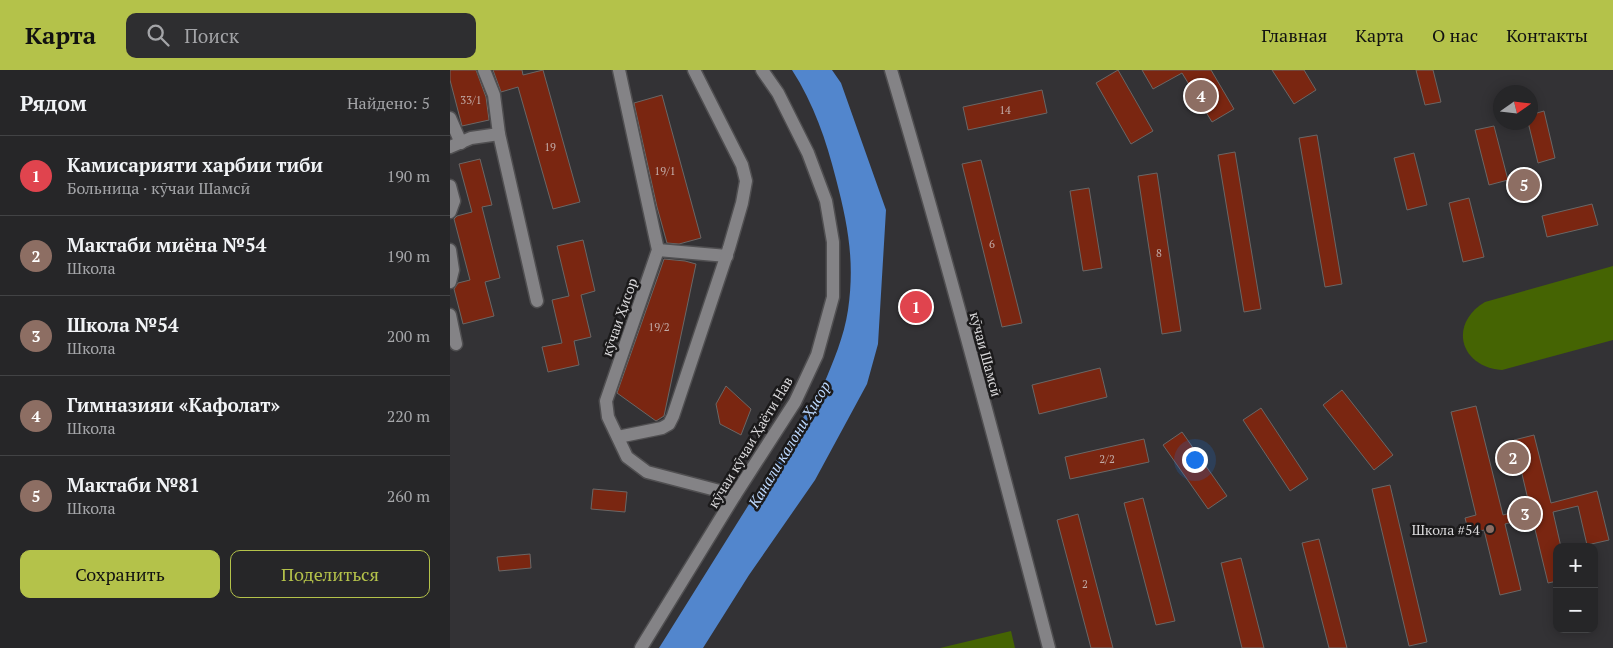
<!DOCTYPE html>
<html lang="ru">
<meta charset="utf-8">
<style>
:root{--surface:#262628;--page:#2e2e30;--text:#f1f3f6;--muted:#a4a5a8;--line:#424345;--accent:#b4c24a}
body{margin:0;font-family:"PT Serif",serif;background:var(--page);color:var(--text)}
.controls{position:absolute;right:15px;bottom:15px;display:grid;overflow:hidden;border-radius:10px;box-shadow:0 2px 12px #0003}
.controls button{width:45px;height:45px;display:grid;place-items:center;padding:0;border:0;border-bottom:1px solid var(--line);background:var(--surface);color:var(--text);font:25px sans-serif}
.compass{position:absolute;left:1043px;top:15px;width:45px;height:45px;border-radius:50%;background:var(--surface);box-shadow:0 2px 12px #0003;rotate:76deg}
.you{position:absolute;left:744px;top:389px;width:18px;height:18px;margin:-12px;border:4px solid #fff;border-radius:50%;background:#1a73e8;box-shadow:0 0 0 8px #1a73e833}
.badge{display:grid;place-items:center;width:32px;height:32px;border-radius:50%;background:var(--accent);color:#fff;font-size:16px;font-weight:700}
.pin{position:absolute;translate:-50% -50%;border:2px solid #fff;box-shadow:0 1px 5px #0006}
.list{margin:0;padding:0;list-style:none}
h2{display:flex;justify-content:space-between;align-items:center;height:65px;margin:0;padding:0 20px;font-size:21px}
h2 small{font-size:16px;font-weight:400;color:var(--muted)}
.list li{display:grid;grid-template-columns:32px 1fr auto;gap:15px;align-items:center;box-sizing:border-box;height:80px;padding:0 20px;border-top:1px solid var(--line)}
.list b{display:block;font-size:19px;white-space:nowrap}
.list p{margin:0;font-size:16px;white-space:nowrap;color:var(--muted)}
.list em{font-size:16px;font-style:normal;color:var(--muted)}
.actions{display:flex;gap:10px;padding:15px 20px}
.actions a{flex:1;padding:11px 0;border:1px solid var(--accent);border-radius:10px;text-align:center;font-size:18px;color:var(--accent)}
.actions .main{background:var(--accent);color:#111}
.icon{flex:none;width:28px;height:28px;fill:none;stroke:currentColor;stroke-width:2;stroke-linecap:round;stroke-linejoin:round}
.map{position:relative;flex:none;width:1163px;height:578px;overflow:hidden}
header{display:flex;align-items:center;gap:30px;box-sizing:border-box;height:70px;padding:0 25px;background:var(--accent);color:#111}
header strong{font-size:24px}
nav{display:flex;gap:28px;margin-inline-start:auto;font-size:18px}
.search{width:350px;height:45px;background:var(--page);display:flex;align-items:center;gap:12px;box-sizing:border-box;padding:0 18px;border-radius:10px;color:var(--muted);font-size:19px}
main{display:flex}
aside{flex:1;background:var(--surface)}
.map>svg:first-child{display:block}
.green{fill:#456403}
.water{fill:#5286cd}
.building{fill:#7a2611;stroke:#6a6766}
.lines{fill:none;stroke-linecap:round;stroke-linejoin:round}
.minor-casing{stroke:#504f51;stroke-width:15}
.minor{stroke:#848386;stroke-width:12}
.education-dot{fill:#8d6e63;stroke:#1b1a1b;stroke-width:2}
.labels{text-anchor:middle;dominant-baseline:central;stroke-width:5;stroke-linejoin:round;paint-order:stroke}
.number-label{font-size:11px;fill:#c2aca8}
.street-label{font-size:14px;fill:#dad9db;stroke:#1b1a1b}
.poi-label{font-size:14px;fill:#dad9db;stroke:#1b1a1b;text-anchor:end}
.water-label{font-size:15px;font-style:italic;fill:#bdd9ff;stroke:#1b1a1b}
</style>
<header>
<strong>Карта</strong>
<div class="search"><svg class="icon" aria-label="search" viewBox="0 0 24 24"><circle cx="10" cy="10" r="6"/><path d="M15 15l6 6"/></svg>Поиск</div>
<nav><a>Главная</a><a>Карта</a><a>О нас</a><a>Контакты</a></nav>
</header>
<main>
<aside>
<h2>Рядом<small>Найдено: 5</small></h2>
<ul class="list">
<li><span class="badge" style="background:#e0444e">1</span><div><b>Камисарияти харбии тиби</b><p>Больница · кӯчаи Шамсӣ</p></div><em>190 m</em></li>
<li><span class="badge" style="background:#8d6e63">2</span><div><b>Мактаби миёна №54</b><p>Школа</p></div><em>190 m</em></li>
<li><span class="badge" style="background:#8d6e63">3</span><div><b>Школа №54</b><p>Школа</p></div><em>200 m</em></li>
<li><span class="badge" style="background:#8d6e63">4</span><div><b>Гимназияи «Кафолат»</b><p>Школа</p></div><em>220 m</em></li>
<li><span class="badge" style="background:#8d6e63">5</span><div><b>Мактаби №81</b><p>Школа</p></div><em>260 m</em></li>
</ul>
<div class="actions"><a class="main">Сохранить</a><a>Поделиться</a></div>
</aside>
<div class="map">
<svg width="1163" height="578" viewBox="0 0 1163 578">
<rect width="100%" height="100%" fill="#333235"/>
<g class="green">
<path d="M1163 196V270L1052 300C1010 297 998 254 1035 232Z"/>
<path d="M561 561 565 578H490Z"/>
</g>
<path class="water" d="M342 0H382L391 13 436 140 428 274 417 314 365 410 299 505 253 578H209L373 316C383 292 394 267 398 240 405 192 398 155 386 109 376 70 364 34 342 0Z"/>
<g class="building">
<path d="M0 0H26L36 27 39 50 12 56 0 10Z"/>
<path d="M43 0H72L73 5 93 0 130 132 103 139 68 17 51 22Z"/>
<path d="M668 0 703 61 681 74 646 13Z"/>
<path d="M692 0H761L784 39 762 52 732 3 703 19Z"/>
<path d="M822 0H854L866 20 844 34Z"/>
<path d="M966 0H983L991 32 975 35Z"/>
<path d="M592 20 597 43 518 60 513 37Z"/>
<path d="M212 25 251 168 229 174 217 173 207 137 184 33Z"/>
<path d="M1094 41 1105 88 1088 93 1078 52H1080V45Z"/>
<path d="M1044 56 1058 110 1039 115 1025 60Z"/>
<path d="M867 65 892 214 875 217 849 68Z"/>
<path d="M785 82 811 239 794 242 768 85Z"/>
<path d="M964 83 977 135 957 140 944 88Z"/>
<path d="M30 89 42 135 32 137 50 208 35 212 44 246 13 254 4 219 8 213 20 210 4 149 7 146 22 142 9 94Z"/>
<path d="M531 90 572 253 552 257 512 94Z"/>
<path d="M707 103 731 261 712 264 688 106Z"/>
<path d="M639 118 652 198 633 201 620 121Z"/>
<path d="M1019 128 1034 187 1013 192 999 133Z"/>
<path d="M1142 134 1148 155 1097 167 1092 146Z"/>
<path d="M133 170 145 221 131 225 141 267 124 271 129 295 98 302 92 277 112 273 102 230 119 226 107 176Z"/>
<path d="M214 189 235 191 246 194 214 346 206 351 167 323Z"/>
<path d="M650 298 657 327 589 344 582 315Z"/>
<path d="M276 316 301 339 291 365 270 354 266 334Z"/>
<path d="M892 320 943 385 924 400 873 335Z"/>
<path d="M1026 336 1053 445 1080 438 1064 370 1084 365 1101 433 1147 421 1159 470 1137 475 1128 436 1103 442 1111 477H1107V511L1098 513 1082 447 1055 454 1071 520 1050 525 1034 460 1019 463 1015 448 1026 445 1001 342Z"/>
<path d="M811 338 858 409 840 421 793 350Z"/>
<path d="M732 362 777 426 758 439 713 375Z"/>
<path d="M694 369 699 392 620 409 615 387Z"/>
<path d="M940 415 977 572 959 576 922 419Z"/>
<path d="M143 419 177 422 175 442 141 439Z"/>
<path d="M693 428 725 551 706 555 674 433Z"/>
<path d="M628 444 663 578H641L607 450Z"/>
<path d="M869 469 897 578H879L852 473Z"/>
<path d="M80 484 81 498 49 501 47 487Z"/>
<path d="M791 488 814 578H792L771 493Z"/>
</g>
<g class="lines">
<defs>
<g id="minor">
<path d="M34 0 44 25 49 64 87 231"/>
<path d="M169 0 208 180 156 331 158 347 177 387 197 402 285 425"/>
<path d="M441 0C498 192 549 385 599 578"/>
<path d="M0 48 11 73"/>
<path d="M0 77 21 68 49 64"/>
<path d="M0 116 4 131 0 142"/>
<path d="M0 180 3 200 0 212"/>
<path d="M208 180 277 186"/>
<path d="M0 245 6 274"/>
<path d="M168 367 212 358 219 354 223 346 279 178 292 133 296 111 292 95 244 0"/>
<path d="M191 578 285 425 345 332 367 285 383 227V172L376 131 358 83 328 23 312 0"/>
</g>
</defs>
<use href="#minor" class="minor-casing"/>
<use href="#minor" class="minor"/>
</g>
<circle class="education-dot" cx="1040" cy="459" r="5"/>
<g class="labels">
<g class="number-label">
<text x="21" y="30">33/1</text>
<text x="555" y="40">14</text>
<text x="100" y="77">19</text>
<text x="215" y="101">19/1</text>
<text x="542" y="174">6</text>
<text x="709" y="183">8</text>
<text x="209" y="257">19/2</text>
<text x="657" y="389">2/2</text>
<text x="635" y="514">2</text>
</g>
<g class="street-label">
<text transform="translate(169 247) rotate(-71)">кӯчаи Ҳисор</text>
<text transform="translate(536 284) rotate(75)">кӯчаи Шамсӣ</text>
<text transform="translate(300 372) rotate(-59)">кӯчаи кӯчаи Ҳаёти Нав</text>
</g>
<g class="poi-label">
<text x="1030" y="459">Школа #54</text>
</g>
<g class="water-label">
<text transform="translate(339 374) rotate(-59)">Канали калони Ҳисор</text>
</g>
</g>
</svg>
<div class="controls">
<button>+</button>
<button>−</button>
</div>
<svg class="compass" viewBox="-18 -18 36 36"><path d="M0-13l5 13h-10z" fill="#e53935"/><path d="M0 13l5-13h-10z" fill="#a4a5a8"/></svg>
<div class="you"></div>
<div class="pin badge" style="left:466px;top:237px;background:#e0444e">1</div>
<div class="pin badge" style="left:1063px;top:388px;background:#8d6e63">2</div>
<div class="pin badge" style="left:1075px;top:444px;background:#8d6e63">3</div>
<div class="pin badge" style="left:751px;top:26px;background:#8d6e63">4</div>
<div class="pin badge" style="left:1074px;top:115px;background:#8d6e63">5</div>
</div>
</main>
